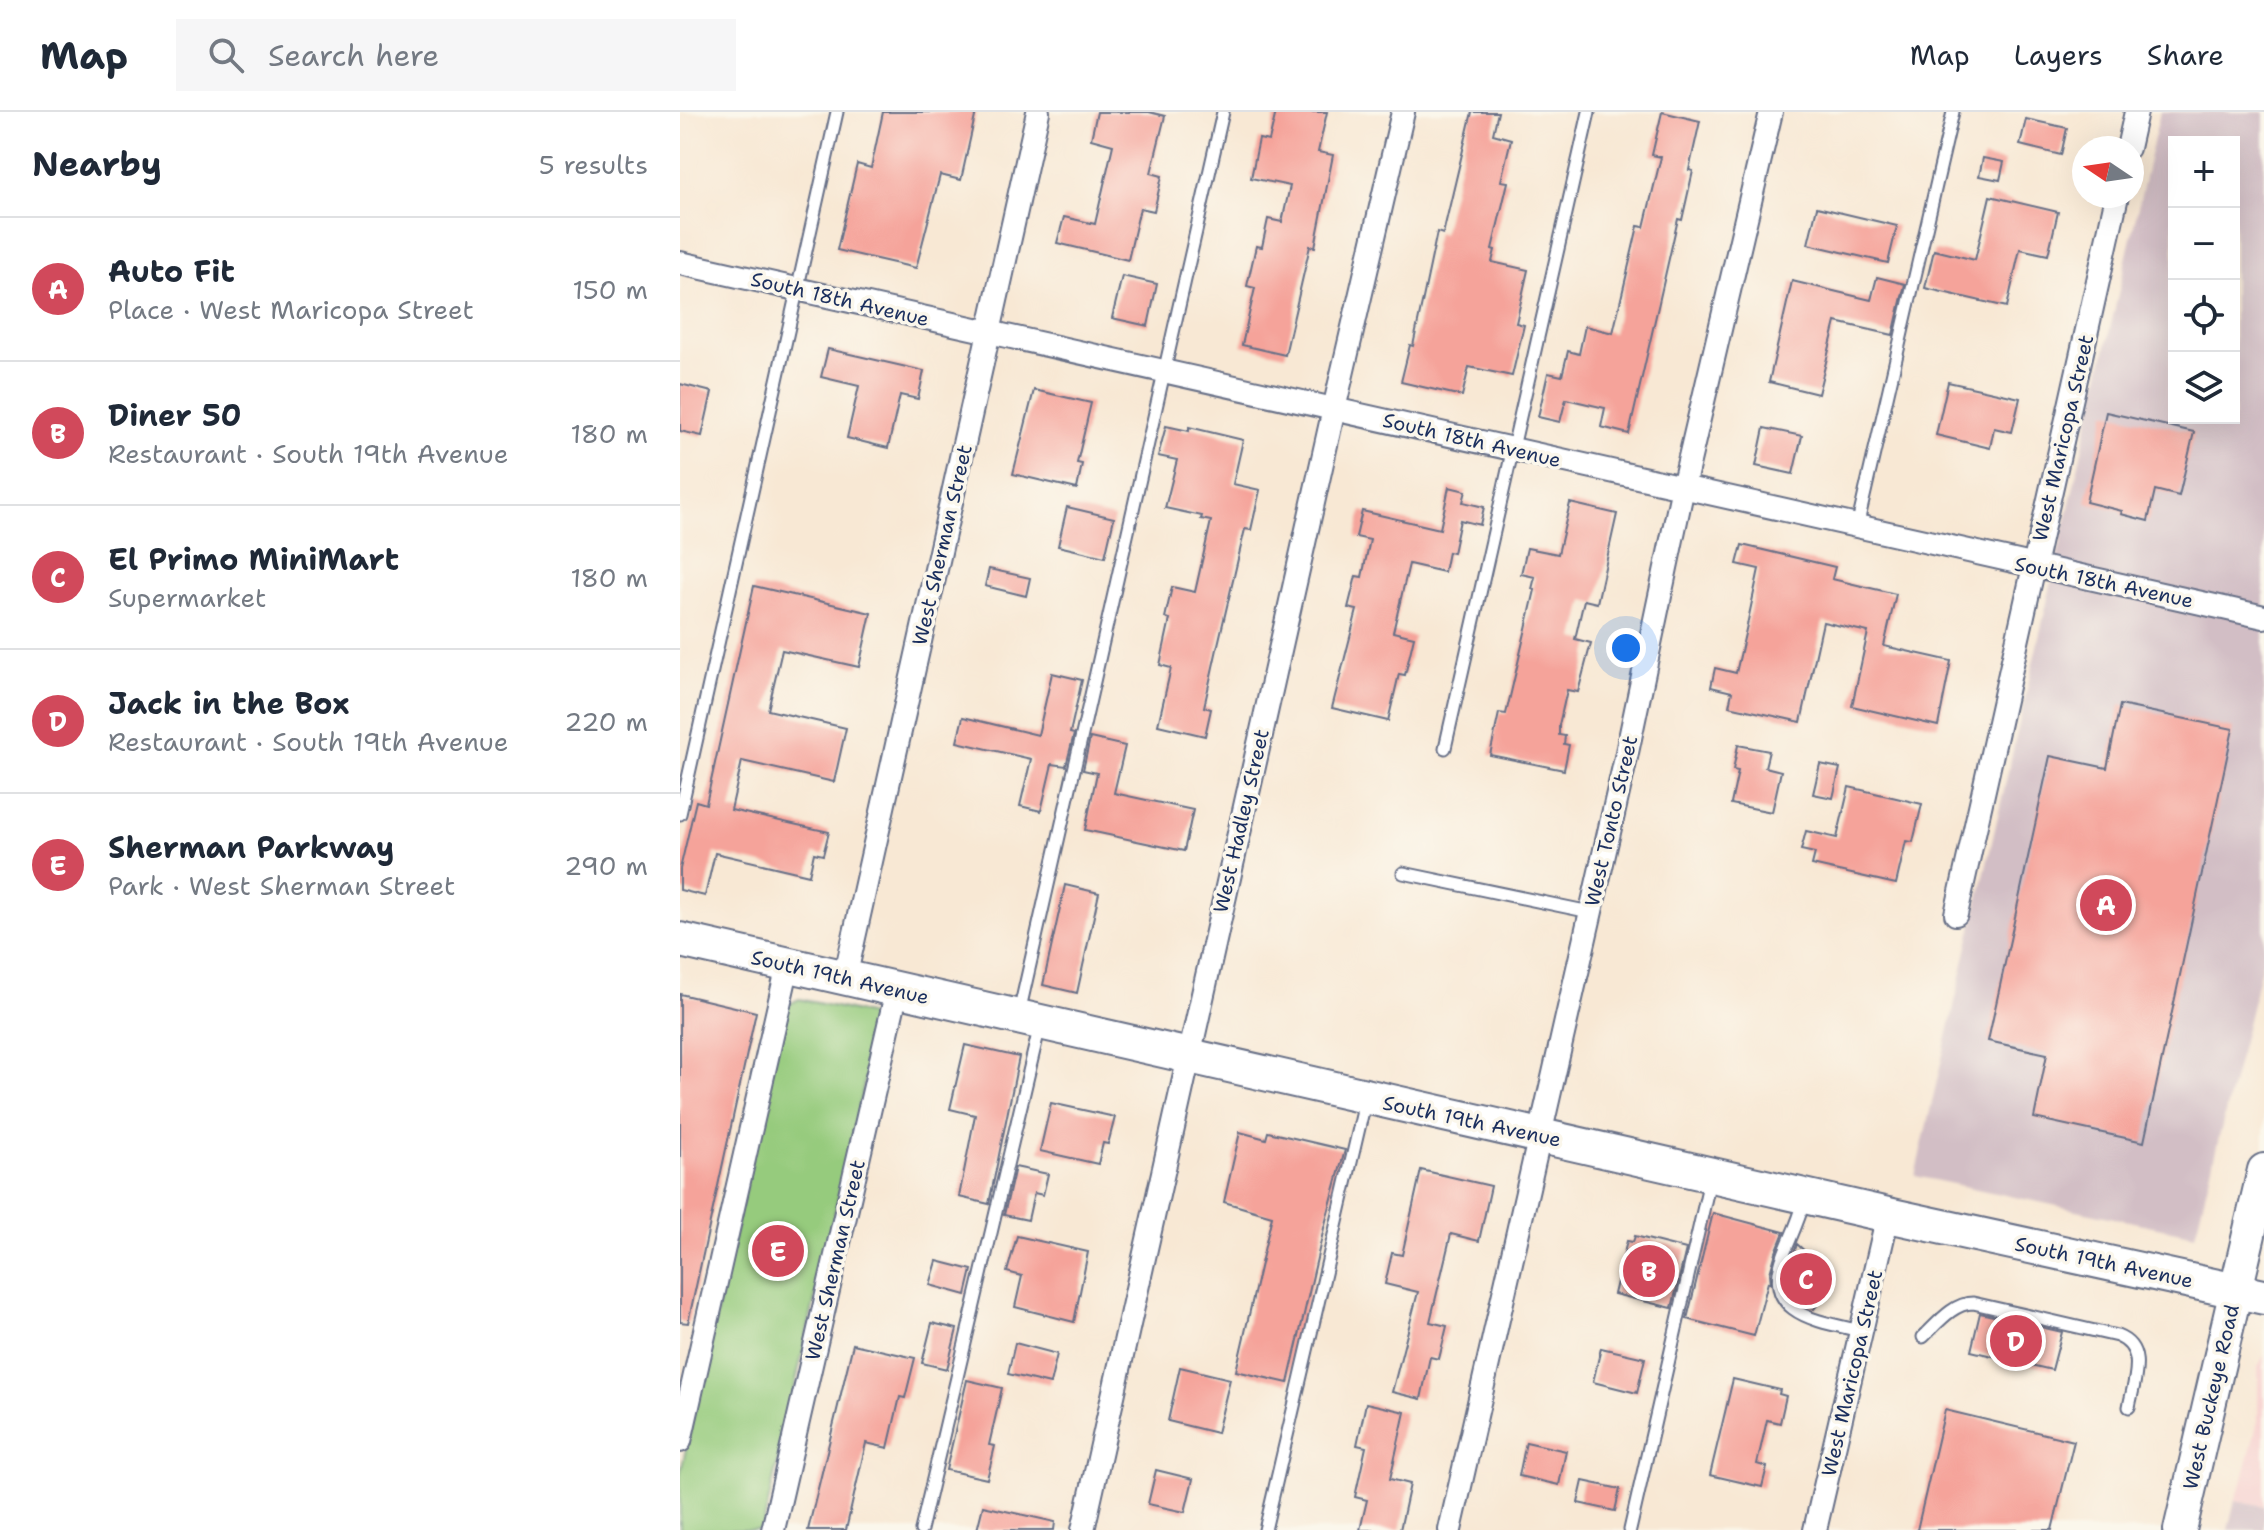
<!DOCTYPE html>
<meta charset="utf-8">
<style>
:root{--surface:#fff;--page:#f6f6f7;--text:#1f2937;--muted:#747a83;--line:#e0e1e3;--accent:#d1495b}
body{margin:0;font-family:"Shantell Sans",sans-serif;background:var(--page);color:var(--text)}
.controls{position:absolute;right:24px;top:24px;display:grid;overflow:hidden;border-radius:0px;box-shadow:0 8px 32px #0002}
.controls button{width:72px;height:72px;display:grid;place-items:center;padding:0;border:0;border-bottom:2px solid var(--line);background:var(--surface);color:var(--text);font:40px sans-serif}
.compass{position:absolute;left:1392px;top:24px;width:72px;height:72px;border-radius:50%;background:var(--surface);box-shadow:0 8px 32px #0002;rotate:283deg}
.you{position:absolute;left:946px;top:536px;width:28px;height:28px;margin:-20px;border:6px solid #fff;border-radius:50%;background:#1a73e8;box-shadow:0 0 0 12px #1a73e833}
.badge{display:grid;place-items:center;width:52px;height:52px;border-radius:50%;background:var(--accent);color:#fff;font-size:26px;font-weight:700}
.pin{position:absolute;translate:-50% -50%;border:4px solid #fff;box-shadow:0 2px 8px #0006}
.list{margin:0;padding:0;list-style:none}
h2{display:flex;justify-content:space-between;align-items:center;height:104px;margin:0;padding:0 32px;font-size:34px}
h2 small{font-size:26px;font-weight:400;color:var(--muted)}
.list li{display:grid;grid-template-columns:52px 1fr auto;gap:24px;align-items:center;box-sizing:border-box;height:144px;padding:0 32px;border-top:2px solid var(--line)}
.list b{display:block;font-size:30px;white-space:nowrap}
.list p{margin:0;font-size:26px;white-space:nowrap;color:var(--muted)}
.list em{font-size:26px;font-style:normal;color:var(--muted)}
.icon{flex:none;width:44px;height:44px;fill:none;stroke:currentColor;stroke-width:2;stroke-linecap:round;stroke-linejoin:round}
.map{position:relative;flex:none;width:1584px;height:1418px;overflow:hidden}
header{display:flex;align-items:center;gap:48px;box-sizing:border-box;height:112px;padding:0 40px;background:var(--surface);border-bottom:2px solid var(--line)}
header strong{font-size:38px}
nav{display:flex;gap:44px;margin-inline-start:auto;font-size:28px}
.search{width:560px;height:72px;background:var(--page);display:flex;align-items:center;gap:20px;box-sizing:border-box;padding:0 28px;border-radius:0px;color:var(--muted);font-size:30px}
main{display:flex}
aside{flex:1;background:var(--surface)}
.map>svg:first-child{display:block}
.built{fill:#f7d0cf}
.industrial{fill:#d2bec5;fill-rule:evenodd}
.green{fill:#96cb7d;stroke:#587d6e;stroke-width:2}
.building{fill:#f5a39a}
.lines{fill:none;stroke-linecap:round;stroke-linejoin:round}
.lane-casing{stroke:#687087;stroke-width:15}
.street-casing{stroke:#687087;stroke-width:26}
.secondary-casing{stroke:#687087;stroke-width:36}
.primary-casing{stroke:#687087;stroke-width:38}
.lane{stroke:#fff;stroke-width:11}
.street{stroke:#fff;stroke-width:22}
.secondary{stroke:#fff;stroke-width:32}
.primary{stroke:#fff;stroke-width:34}
.labels{text-anchor:middle;dominant-baseline:central;stroke-width:7;stroke-linejoin:round;paint-order:stroke}
.street-label{font-size:20px;fill:#1b2f5e;stroke:#fbf7ec}
</style>
<header>
<strong>Map</strong>
<div class="search"><svg class="icon" aria-label="search" viewBox="0 0 24 24"><circle cx="10" cy="10" r="6"/><path d="M15 15l6 6"/></svg>Search here</div>
<nav><a>Map</a><a>Layers</a><a>Share</a></nav>
</header>
<main>
<aside>
<h2>Nearby<small>5 results</small></h2>
<ul class="list">
<li><span class="badge">A</span><div><b>Auto Fit</b><p>Place · West Maricopa Street</p></div><em>150 m</em></li>
<li><span class="badge">B</span><div><b>Diner 50</b><p>Restaurant · South 19th Avenue</p></div><em>180 m</em></li>
<li><span class="badge">C</span><div><b>El Primo MiniMart</b><p>Supermarket</p></div><em>180 m</em></li>
<li><span class="badge">D</span><div><b>Jack in the Box</b><p>Restaurant · South 19th Avenue</p></div><em>220 m</em></li>
<li><span class="badge">E</span><div><b>Sherman Parkway</b><p>Park · West Sherman Street</p></div><em>290 m</em></li>
</ul>
</aside>
<div class="map">
<svg width="1584" height="1418" viewBox="0 0 1584 1418">
<rect width="100%" height="100%" fill="#fbf7ec"/>
<filter id="ink" filterUnits="userSpaceOnUse"><feTurbulence type="fractalNoise" baseFrequency=".0125" numOctaves="2"/><feDisplacementMap in="SourceGraphic" scale="16" xChannelSelector="R" yChannelSelector="G"/><feConvolveMatrix kernelMatrix="1 2 1 2 8 2 1 2 1" color-interpolation-filters="sRGB"/></filter>
<filter id="wash" filterUnits="userSpaceOnUse"><feTurbulence type="fractalNoise" baseFrequency=".006" numOctaves="4" result="noise"/><feDisplacementMap in="SourceGraphic" scale="32" xChannelSelector="R" yChannelSelector="G"/><feGaussianBlur stdDeviation="1.8" result="paint"/><feColorMatrix in="noise" values="0 0 0 0 0 0 0 0 0 0 0 0 0 0 0 0 0 1.4 0 .05"/><feComposite in="paint" operator="in"/></filter>
<g filter="url(#wash)">
<rect width="100%" height="100%" fill="#f8e8d4"/>
<path class="built" d="M1584 1243V1394L1555 1388 1561 1375 1578 1309V1255Z"/>
<g class="industrial">
<path d="M1480 0H1584V843L1515 1123 1235 1064ZM1494 30H1554V306H1494Z"/>
<path d="M1555 1388 1584 1394V1418H1548Z"/>
</g>
<path class="green" d="M119 887 187 902 194 907 197 915 82 1418H0V1363L105 898 111 891Z"/>
<g id="blocks">
<g class="building">
<path d="M203 0H296L281 68 260 63 236 156 157 138 177 52 191 56Z"/>
<path d="M417 0H469L485 4 471 61 482 64 474 99 460 96 448 148 377 131 384 105 415 112 433 33 411 27Z"/>
<path d="M596 0H647L638 40 653 43 635 135 630 134 605 243 562 233 575 176 567 174 576 134 582 135 588 107 602 110 610 74 571 66 579 27 589 29Z"/>
<path d="M792 0H818L813 22 831 27 821 69 828 70 812 137 815 138 812 150 848 158 836 211 844 213 832 264 789 255 782 284 721 270 730 233 733 234 757 120 763 122Z"/>
<path d="M982 0 1020 9 1009 58 1013 59 1002 108 998 107 949 322 921 315 925 296 886 287 880 310 858 305 868 261 882 264 888 239 899 242 905 214 933 221 958 114 964 115 981 45 972 43Z"/>
<path d="M1346 7 1387 16 1381 43 1340 33Z"/>
<path d="M1303 46 1324 50 1320 68 1299 64Z"/>
<path d="M1310 84 1378 100 1368 143 1340 137 1327 195 1245 176 1254 138 1295 148Z"/>
<path d="M1137 95 1217 114 1208 151 1128 132Z"/>
<path d="M442 164 477 172 468 214 432 206Z"/>
<path d="M1197 165 1225 172 1213 223 1156 210 1138 282 1089 270 1112 169 1191 188Z"/>
<path d="M148 237 244 259 238 287 220 283 208 336 167 326 179 274 141 265Z"/>
<path d="M1268 270 1340 286 1332 320 1314 316 1310 336 1256 323Z"/>
<path d="M0 272 32 280 22 324 0 319Z"/>
<path d="M354 278 411 291 397 351 402 352 397 377 333 362Z"/>
<path d="M1426 300 1514 320 1499 384 1475 378 1468 409 1441 402 1442 399 1406 390Z"/>
<path d="M486 314 509 319V315L563 328 553 372 580 378 571 418 565 417 537 537 524 595 531 597 525 624 478 613 491 556 480 553 490 507 485 506 492 475 515 480 531 409 521 407 522 404 485 396 497 348 478 344Z"/>
<path d="M1084 316 1122 324 1113 362 1076 354Z"/>
<path d="M769 375 786 379 783 390 804 395 800 413 780 408 773 441 768 440 764 460 729 452 713 520 734 525 725 563 719 562 708 609 652 596 677 498 668 496 676 464 682 465 690 428 676 425 682 399 760 417Z"/>
<path d="M890 391 937 402 917 491 904 488 895 527 911 531 898 580 887 578 879 613V623L885 624 884 632 889 633 884 658 810 643 819 601 826 602 855 478 852 477 855 465 841 462 847 436 878 442Z"/>
<path d="M387 395 434 406 425 445 378 434Z"/>
<path d="M1062 433 1155 455 1152 467 1216 482 1204 534 1271 549 1258 614 1172 594 1188 520 1143 510 1121 610 1049 594 1052 580 1031 575 1035 556 1056 561 1067 513 1079 457 1057 452Z"/>
<path d="M309 457 350 466 346 484 305 474Z"/>
<path d="M74 474 191 501 179 555 102 538 88 598 166 616 154 670 62 649 51 698 149 720 143 743 134 741 129 763 35 741 25 784 0 778V757L16 689 26 692Z"/>
<path d="M372 561 402 568 390 621 394 622 386 654 372 652 361 699 340 694 351 647 277 630 283 605 358 623Z"/>
<path d="M1440 593 1553 617 1464 1030 1354 1006 1367 942 1308 929 1370 644 1427 656Z"/>
<path d="M410 626 445 634 434 681 513 698 504 739 405 718 417 661 403 658Z"/>
<path d="M1058 633 1089 639 1085 655 1101 659 1092 700 1051 692 1058 659 1053 658Z"/>
<path d="M1140 652 1160 656 1153 686 1133 682Z"/>
<path d="M1169 675 1242 692 1233 730 1226 729 1216 772 1132 753 1135 741 1121 738 1126 719 1157 726Z"/>
<path d="M385 773 419 781 397 881 363 873Z"/>
<path d="M0 882 76 900 8 1211 0 1210Z"/>
<path d="M285 933 339 945 309 1092 279 1085 295 1003 270 997Z"/>
<path d="M371 991 435 1005 428 1032 423 1031 418 1052 360 1039Z"/>
<path d="M560 1020 586 1027 588 1020 665 1038 644 1116 608 1271 556 1259 592 1104 544 1090Z"/>
<path d="M335 1055 368 1062 363 1083 354 1081 348 1108 324 1103Z"/>
<path d="M741 1058 811 1074 799 1129 771 1122 750 1210 767 1214 759 1247 750 1245 741 1287 712 1280 738 1180 705 1172 712 1141 722 1143Z"/>
<path d="M1033 1101 1104 1120 1096 1140 1090 1161 1091 1172 1088 1170 1074 1224 1007 1207Z"/>
<path d="M337 1124 408 1140 394 1210 335 1195 342 1164 327 1160Z"/>
<path d="M955 1124 1006 1137 992 1196 934 1182 947 1129 953 1130Z"/>
<path d="M1117 1132 1129 1143H1138L1147 1151 1149 1158 1143 1169 1139 1191 1134 1197 1122 1192 1113 1185 1108 1176 1107 1163Z"/>
<path d="M257 1149 292 1158 286 1183 250 1173Z"/>
<path d="M1300 1201 1382 1220 1372 1258 1291 1239Z"/>
<path d="M252 1211 277 1217 267 1257 242 1251Z"/>
<path d="M335 1231 377 1242 370 1272 328 1262Z"/>
<path d="M173 1232 235 1246 225 1286 220 1285 208 1336 186 1331 166 1418H128Z"/>
<path d="M921 1236 965 1246 957 1281 913 1270Z"/>
<path d="M500 1255 550 1267 537 1321 488 1309Z"/>
<path d="M1053 1267 1100 1278 1099 1282 1106 1284 1100 1311 1087 1308 1077 1352 1087 1355 1082 1375 1030 1363Z"/>
<path d="M287 1268 322 1276 309 1333 315 1334 307 1367 266 1358Z"/>
<path d="M686 1291 725 1300 710 1367 730 1372 720 1418H680L687 1388 675 1385 686 1335 677 1333Z"/>
<path d="M1265 1298 1394 1329 1372 1418H1237Z"/>
<path d="M846 1330 886 1339 879 1373 839 1364Z"/>
<path d="M476 1358 513 1367 505 1400 468 1392Z"/>
<path d="M903 1369 940 1377 935 1399 898 1391Z"/>
<path d="M303 1394 375 1410 374 1418H297Z"/>
</g>
</g>
</g>
<g filter="url(#ink)">
<use href="#blocks" fill-opacity="0" stroke="#687087" stroke-width="2"/>
<g class="lines">
<defs>
<g id="lane">
<path d="M1177 415 1273 0"/>
<path d="M765 636 909 0"/>
<path d="M0 702 157 0"/>
<path d="M723 761 910 800"/>
<path d="M339 901 543 0"/>
<path d="M1124 1089C1119 1109 1111 1124 1104 1142 1080 1203 1138 1209 1181 1219"/>
<path d="M1243 1225C1257 1212 1273 1191 1293 1191L1437 1224C1468 1236 1454 1269 1449 1295"/>
<path d="M241 1418 360 913"/>
<path d="M585 1418 686 986"/>
<path d="M950 1418 1030 1068"/>
</g>
<g id="street">
<path d="M1448 36 1456 0"/>
<path d="M0 151 1584 505"/>
<path d="M1276 802 1437 84"/>
<path d="M165 866 358 0"/>
<path d="M0 1329 108 853"/>
<path d="M93 1418 217 878"/>
<path d="M403 1418 654 297 723 0"/>
<path d="M770 1418 945 650 1003 375 1091 0"/>
<path d="M1135 1418 1208 1103"/>
</g>
<path id="secondary" d="M1500 1418 1584 1058"/>
<path id="primary" d="M0 828 1208 1103 1584 1185"/>
</defs>
<use href="#lane" class="lane-casing"/>
<use href="#street" class="street-casing"/>
<use href="#secondary" class="secondary-casing"/>
<use href="#primary" class="primary-casing"/>
<use href="#lane" class="lane"/>
<use href="#street" class="street"/>
<use href="#secondary" class="secondary"/>
<use href="#primary" class="primary"/>
</g>
</g>
<g class="labels">
<g class="street-label">
<text transform="translate(160 187) rotate(13)">South 18th Avenue</text>
<text transform="translate(1383 326) rotate(-77)">West Maricopa Street</text>
<text transform="translate(792 328) rotate(13)">South 18th Avenue</text>
<text transform="translate(262 433) rotate(-77)">West Sherman Street</text>
<text transform="translate(1424 470) rotate(12)">South 18th Avenue</text>
<text transform="translate(561 709) rotate(-77)">West Hadley Street</text>
<text transform="translate(931 709) rotate(-77)">West Tonto Street</text>
<text transform="translate(160 865) rotate(13)">South 19th Avenue</text>
<text transform="translate(792 1009) rotate(12)">South 19th Avenue</text>
<text transform="translate(155 1148) rotate(-77)">West Sherman Street</text>
<text transform="translate(1424 1150) rotate(12)">South 19th Avenue</text>
<text transform="translate(1172 1261) rotate(-77)">West Maricopa Street</text>
<text transform="translate(1531 1285) rotate(-77)">West Buckeye Road</text>
</g>
</g>
</svg>
<div class="controls">
<button>+</button>
<button>−</button>
<button><svg class="icon" aria-label="locate" viewBox="0 0 24 24"><circle cx="12" cy="12" r="6"/><path d="M12 2v4M12 18v4M2 12h4M18 12h4"/></svg></button>
<button><svg class="icon" aria-label="layers" viewBox="0 0 24 24"><path d="M12 4l9 5-9 5-9-5zM3 14l9 5 9-5"/></svg></button>
</div>
<svg class="compass" viewBox="-18 -18 36 36"><path d="M0-13l5 13h-10z" fill="#e53935"/><path d="M0 13l5-13h-10z" fill="#747a83"/></svg>
<div class="you"></div>
<div class="pin badge" style="left:1426px;top:793px">A</div>
<div class="pin badge" style="left:969px;top:1159px">B</div>
<div class="pin badge" style="left:1126px;top:1167px">C</div>
<div class="pin badge" style="left:1336px;top:1229px">D</div>
<div class="pin badge" style="left:98px;top:1139px">E</div>
</div>
</main>
